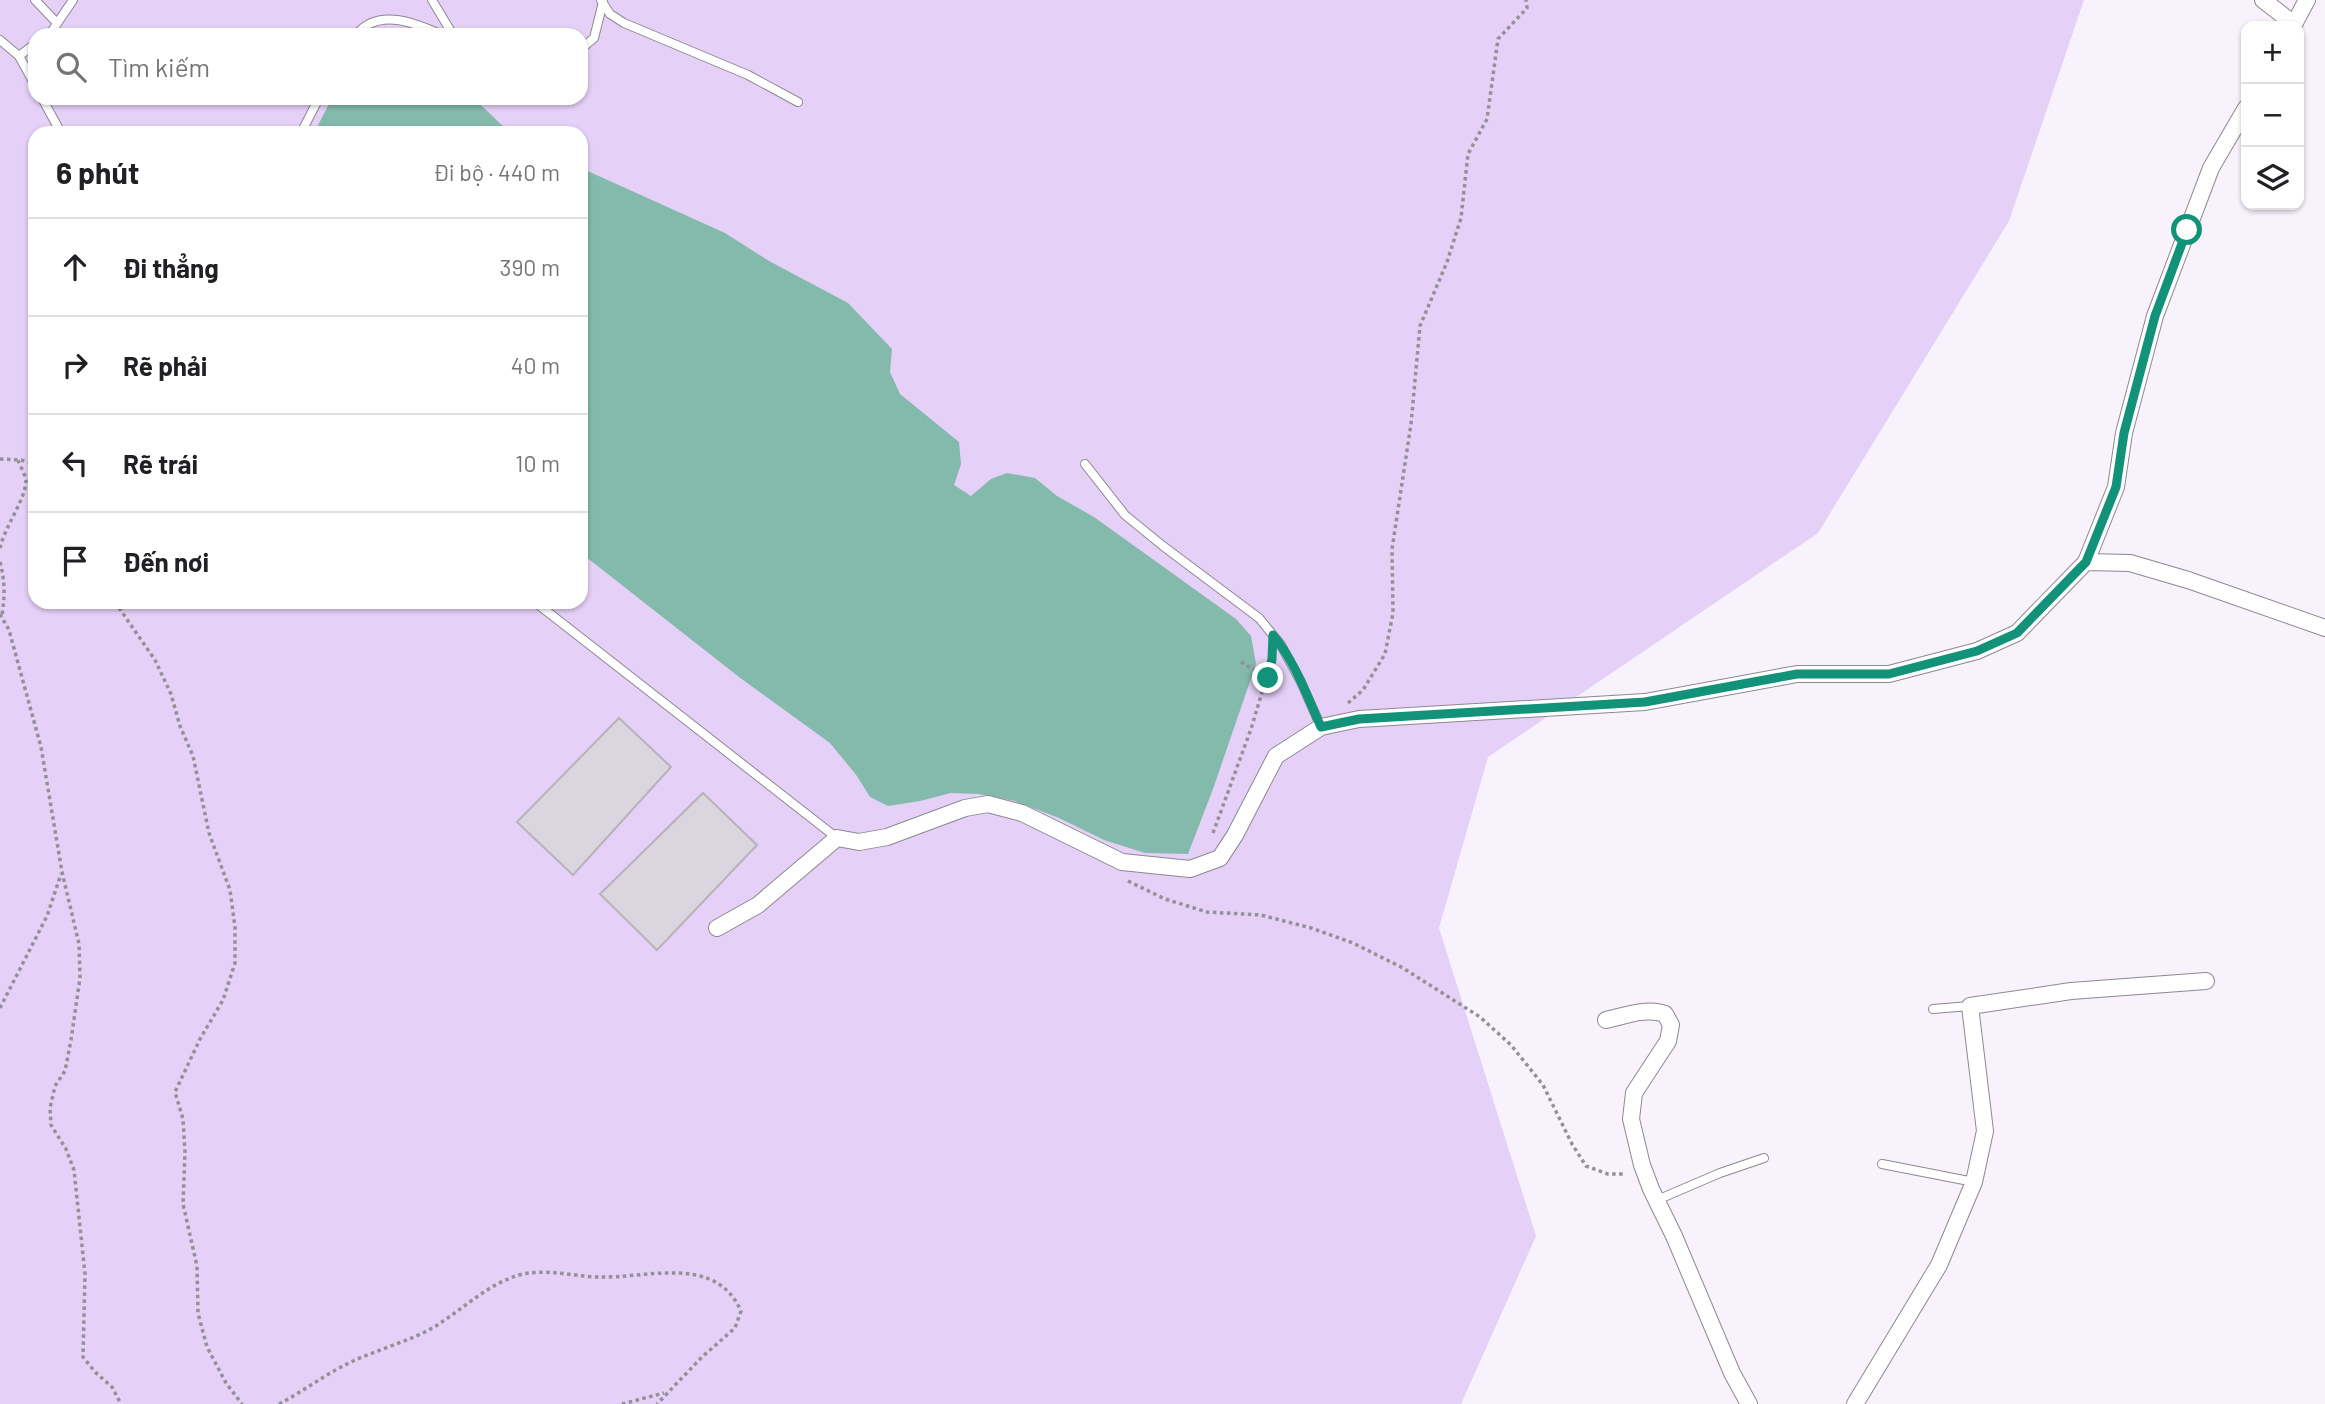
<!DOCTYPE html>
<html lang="vi">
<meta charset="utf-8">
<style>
:root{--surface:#fff;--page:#f6f6f6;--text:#202124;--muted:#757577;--line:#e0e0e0}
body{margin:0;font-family:Barlow,sans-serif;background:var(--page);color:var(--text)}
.controls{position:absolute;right:21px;top:21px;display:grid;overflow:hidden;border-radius:14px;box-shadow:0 2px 5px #0004}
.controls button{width:63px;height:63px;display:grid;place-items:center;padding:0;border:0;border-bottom:2px solid var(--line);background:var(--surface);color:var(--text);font:35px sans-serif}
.stop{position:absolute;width:21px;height:21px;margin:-16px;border:5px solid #13927a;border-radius:50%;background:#fff}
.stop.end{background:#13927a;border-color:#fff;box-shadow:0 2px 7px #0008}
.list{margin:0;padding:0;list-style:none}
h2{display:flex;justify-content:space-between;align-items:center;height:91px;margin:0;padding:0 28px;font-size:30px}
h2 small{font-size:23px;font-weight:400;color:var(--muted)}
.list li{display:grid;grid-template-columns:46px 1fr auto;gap:21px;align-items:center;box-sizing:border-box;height:98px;padding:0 28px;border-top:2px solid var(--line)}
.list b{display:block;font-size:26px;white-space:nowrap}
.list em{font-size:23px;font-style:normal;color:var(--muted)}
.icon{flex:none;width:38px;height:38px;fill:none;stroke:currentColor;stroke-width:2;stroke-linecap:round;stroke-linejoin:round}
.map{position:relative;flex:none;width:2325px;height:1404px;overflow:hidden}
.search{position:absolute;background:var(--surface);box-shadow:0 2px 5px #0004;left:28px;top:28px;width:560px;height:77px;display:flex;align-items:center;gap:18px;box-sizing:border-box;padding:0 24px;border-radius:21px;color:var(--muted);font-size:26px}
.panel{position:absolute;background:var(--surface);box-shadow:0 2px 5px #0004;left:28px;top:126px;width:560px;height:483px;border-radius:21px}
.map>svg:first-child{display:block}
.green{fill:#e5d0f7;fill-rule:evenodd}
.water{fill:#84baab}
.building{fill:#dad5df;stroke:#b7b2bb;stroke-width:2}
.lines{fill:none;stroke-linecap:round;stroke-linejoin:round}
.service-casing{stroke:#8d8891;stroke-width:10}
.minor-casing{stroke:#8d8891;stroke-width:18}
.path{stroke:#939097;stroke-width:3.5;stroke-dasharray:3.5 3.5;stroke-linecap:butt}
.service{stroke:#fff;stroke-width:8}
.minor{stroke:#fff;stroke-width:16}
.route{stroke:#13927a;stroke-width:9}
</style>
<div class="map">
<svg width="2325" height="1404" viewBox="0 0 2325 1404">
<rect width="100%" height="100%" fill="#f7f2fc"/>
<path class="green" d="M0 0H2084L2009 221 1818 533 1488 757 1439 928 1536 1236 1461 1404H0ZM35 35H581V98H35ZM35 133H581V602H35Z"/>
<g class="water">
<path d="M332 98H470C487 107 496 123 513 133H314Z"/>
<path d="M581 168 725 233 769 261 848 303 892 349 890 372 900 394 959 442 961 464 954 485 971 496 991 479 1007 473 1035 478 1057 496 1094 517 1236 619 1251 636 1256 664 1213 789 1188 854 1145 853 1104 840 1059 818 1015 801 978 794 951 793 920 801 888 806 870 797 857 776 830 743 739 677 581 553Z"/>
</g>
<g class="building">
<path d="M619 718 671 767 573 875 517 822Z"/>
<path d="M703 793 757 845 657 950 600 894Z"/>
</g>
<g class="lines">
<defs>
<g id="service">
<path d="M35 0 57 23"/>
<path d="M432 0 453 35"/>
<path d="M601 0 610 14 624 23 748 75 798 102"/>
<path d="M46 35 52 31 73 0"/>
<path d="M356 35C378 7 416 23 442 35"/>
<path d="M0 40 19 56 35 85"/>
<path d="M581 49 594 38 603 2"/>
<path d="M19 56 35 44"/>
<path d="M42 98 61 133"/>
<path d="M301 133 319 98"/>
<path d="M1085 464 1125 515 1163 546 1259 618 1281 645 1301 682 1321 727"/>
<path d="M535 602 837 838"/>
<path d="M1933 1009 1970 1006"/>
<path d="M1882 1164 1974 1182"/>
<path d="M1657 1200 1720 1173 1764 1158"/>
</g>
<g id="minor">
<path d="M2263 0 2294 24"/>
<path d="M2293 26 2307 0"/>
<path d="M2086 562 2116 487 2124 433 2155 316 2211 168 2246 108"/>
<path d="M717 928 758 905 837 838 859 842 887 837 965 808 988 804 1022 813 1122 862 1190 869 1220 858 1235 835 1276 756 1321 727 1359 719 1645 702 1797 674H1889L1977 651 2017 633 2086 562 2130 563 2188 580 2325 628"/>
<path d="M1606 1020C1625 1016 1646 1007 1665 1014L1671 1025 1668 1041 1634 1093 1631 1119 1642 1165 1651 1189 1674 1236 1732 1373 1749 1404"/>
<path d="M1855 1404 1939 1265 1974 1182 1985 1131 1970 1006 2071 991 2206 981"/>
</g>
</defs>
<use href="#service" class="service-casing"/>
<use href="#minor" class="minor-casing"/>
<g class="path">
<path d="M0 459 21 460 35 464"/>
<path d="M0 548C5 526 26 499 26 480 25 474 20 466 18 460"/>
<path d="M0 562C5 581 5 595 2 615"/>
<path d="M115 602 155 660 171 694 180 726 193 756 209 833 230 890 235 927V963L223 1000 200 1039 175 1092 183 1119 185 1152 183 1204 197 1266 198 1313 207 1347 226 1383 242 1404"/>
<path d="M0 614 9 630 41 747 62 872 79 944 80 978 71 1040 65 1071 55 1086 50 1108 51 1125 66 1149 74 1170 85 1274 83 1357 95 1372 112 1387 121 1404"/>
<path d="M1241 662 1268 678"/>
<path d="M1348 703 1363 690 1385 654 1393 613 1392 549 1411 424 1420 326 1447 262 1461 218 1468 154 1487 119 1498 39 1527 8 1526 0"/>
<path d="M1213 833 1251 729 1272 659"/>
<path d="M1128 881 1165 899 1207 912 1261 915 1311 928 1353 943 1403 968 1480 1017 1511 1045 1543 1085 1572 1144 1586 1166 1608 1174H1626"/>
<path d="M0 1008 47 916 61 874"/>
<path d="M279 1404C304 1391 327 1373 353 1361 377 1350 403 1343 427 1331 459 1314 486 1283 523 1274 549 1269 572 1276 597 1277 646 1279 715 1253 741 1311L735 1328 702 1357 657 1404"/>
<path d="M622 1404 664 1393"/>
</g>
<use href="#service" class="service"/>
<use href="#minor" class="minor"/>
</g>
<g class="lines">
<path class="route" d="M1268 678 1272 659 1273 635C1295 662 1307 696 1321 727L1359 719 1645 702 1797 674H1889L1977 651 2017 633 2086 562 2116 487 2124 433 2155 316 2187 230"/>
</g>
</svg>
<div class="controls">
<button>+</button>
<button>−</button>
<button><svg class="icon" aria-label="layers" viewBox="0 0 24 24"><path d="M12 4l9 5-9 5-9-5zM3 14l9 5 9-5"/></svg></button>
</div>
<div class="stop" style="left:2187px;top:230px"></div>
<div class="stop end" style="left:1268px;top:678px"></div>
<div class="search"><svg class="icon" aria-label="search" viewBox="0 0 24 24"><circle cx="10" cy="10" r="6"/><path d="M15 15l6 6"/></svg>Tìm kiếm</div>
<section class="panel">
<h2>6 phút<small>Đi bộ · 440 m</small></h2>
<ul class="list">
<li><svg class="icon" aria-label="ahead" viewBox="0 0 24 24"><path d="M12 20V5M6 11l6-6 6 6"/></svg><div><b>Đi thẳng</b></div><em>390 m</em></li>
<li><svg class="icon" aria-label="right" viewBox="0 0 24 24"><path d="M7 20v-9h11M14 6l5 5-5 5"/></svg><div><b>Rẽ phải</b></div><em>40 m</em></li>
<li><svg class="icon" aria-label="left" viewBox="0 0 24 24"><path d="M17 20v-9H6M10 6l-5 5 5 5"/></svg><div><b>Rẽ trái</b></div><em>10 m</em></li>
<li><svg class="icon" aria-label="arrive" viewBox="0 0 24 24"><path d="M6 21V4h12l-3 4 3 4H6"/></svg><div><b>Đến nơi</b></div></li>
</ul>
</section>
</div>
